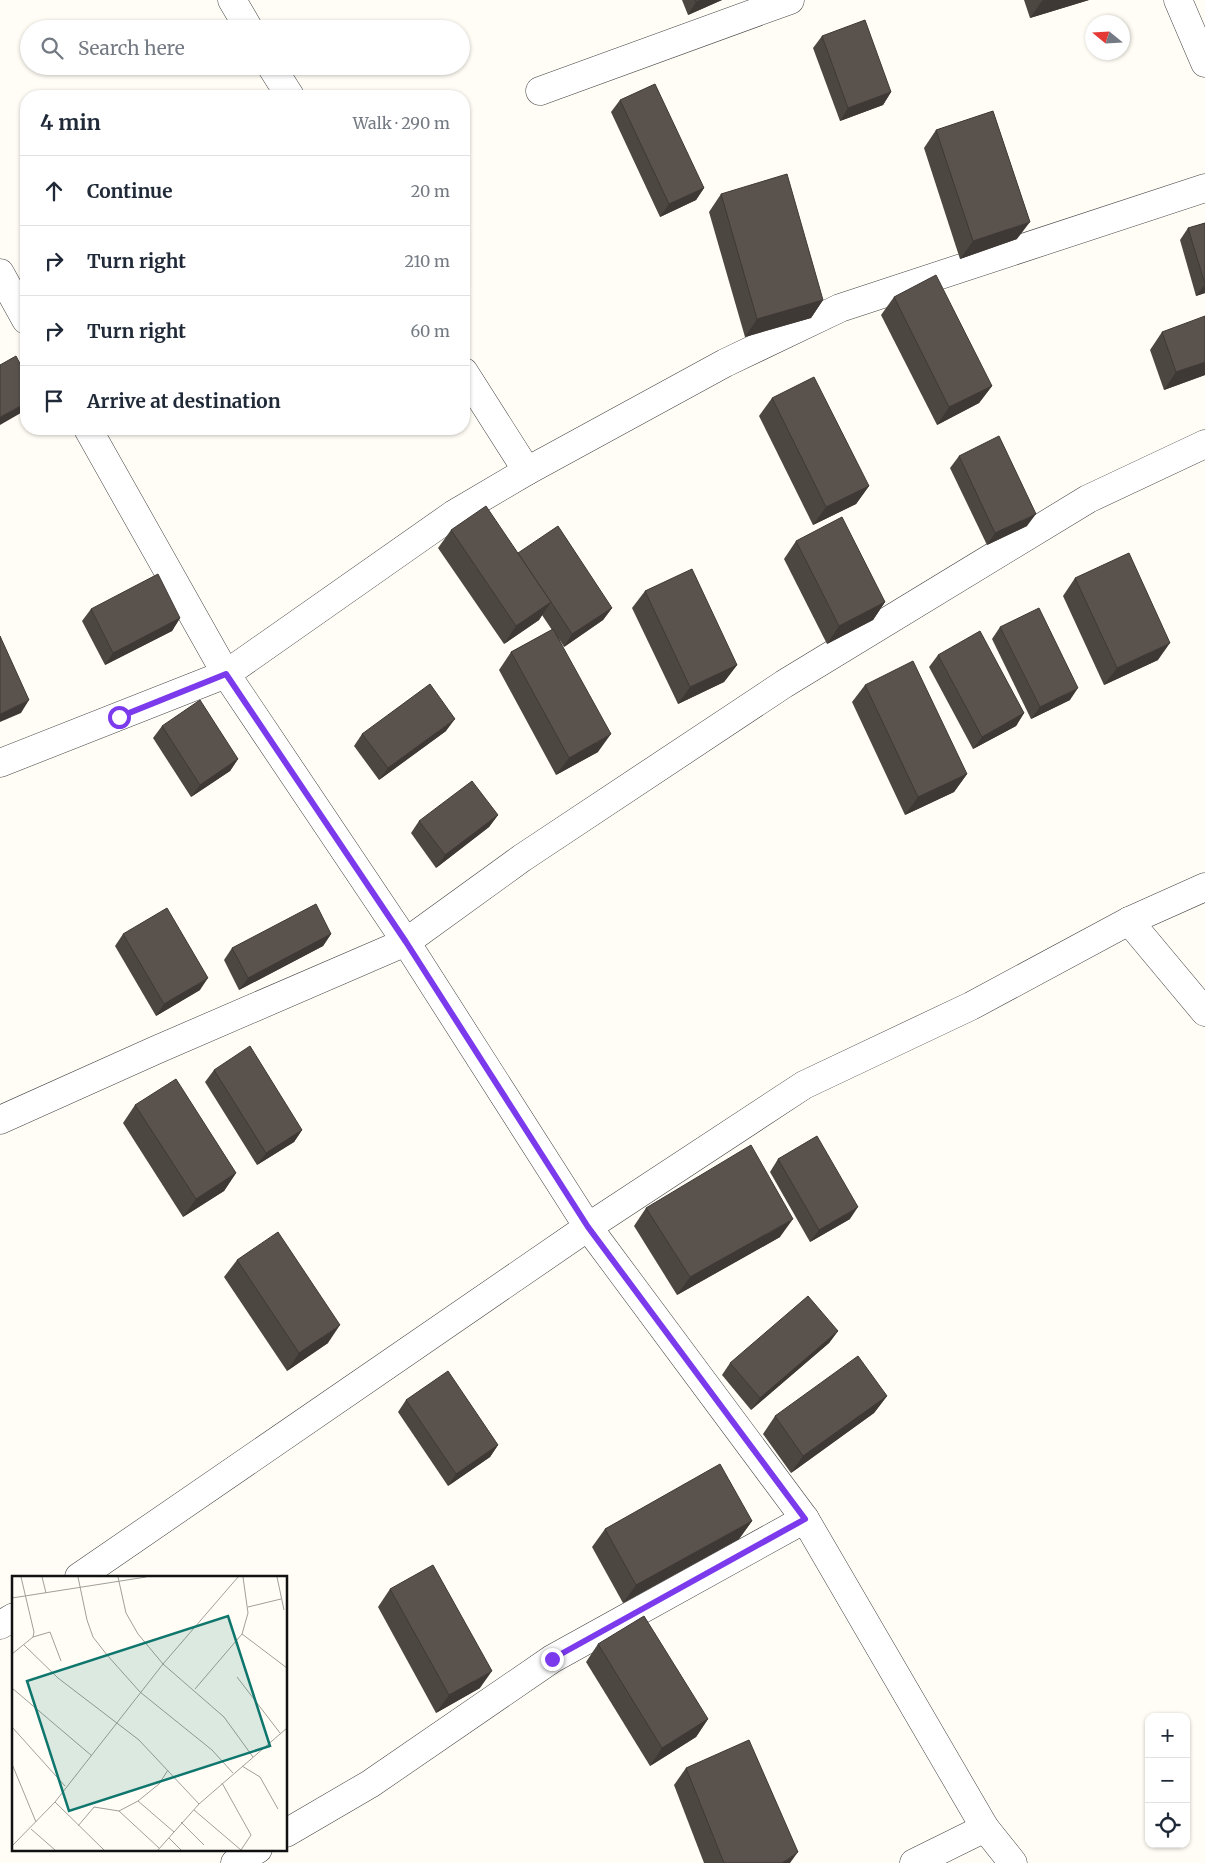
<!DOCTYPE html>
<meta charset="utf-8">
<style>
:root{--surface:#fff;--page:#f2f2f3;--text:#1f2937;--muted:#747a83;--line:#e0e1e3}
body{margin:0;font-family:Merriweather,serif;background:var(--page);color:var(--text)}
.controls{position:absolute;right:15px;bottom:15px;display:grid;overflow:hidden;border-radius:10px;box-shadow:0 1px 4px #0004}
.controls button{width:45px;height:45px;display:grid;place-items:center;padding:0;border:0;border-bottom:1px solid var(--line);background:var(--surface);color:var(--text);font:25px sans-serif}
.compass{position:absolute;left:1085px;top:15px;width:45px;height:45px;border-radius:50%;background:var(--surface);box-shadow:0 1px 4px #0004;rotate:288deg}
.stop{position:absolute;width:15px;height:15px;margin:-11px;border:4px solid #7c3aed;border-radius:50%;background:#fff}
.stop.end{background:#7c3aed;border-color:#fff;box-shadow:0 1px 5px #0008}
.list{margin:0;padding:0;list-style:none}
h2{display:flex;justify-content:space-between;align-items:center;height:65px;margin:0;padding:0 20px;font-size:21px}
h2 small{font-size:16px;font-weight:400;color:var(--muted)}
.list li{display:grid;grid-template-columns:32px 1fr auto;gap:15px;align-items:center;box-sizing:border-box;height:70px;padding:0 20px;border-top:1px solid var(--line)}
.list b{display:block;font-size:19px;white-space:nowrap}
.list em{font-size:16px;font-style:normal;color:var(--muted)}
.icon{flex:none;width:28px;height:28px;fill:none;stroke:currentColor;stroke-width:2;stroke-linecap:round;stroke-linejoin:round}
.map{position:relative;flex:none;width:1205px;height:1863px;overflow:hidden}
.search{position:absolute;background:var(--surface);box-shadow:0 1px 4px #0004;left:20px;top:20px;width:450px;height:55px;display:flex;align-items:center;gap:12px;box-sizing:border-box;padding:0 18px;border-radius:28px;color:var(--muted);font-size:19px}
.panel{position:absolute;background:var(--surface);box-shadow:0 1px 4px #0004;left:20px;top:90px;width:450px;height:345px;border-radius:20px}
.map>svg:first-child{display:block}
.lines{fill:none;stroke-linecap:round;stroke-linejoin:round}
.minor-casing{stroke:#444;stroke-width:29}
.minor{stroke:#fff;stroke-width:28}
.wall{fill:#4d4742}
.shaded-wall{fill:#3f3936}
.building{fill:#5a524d;stroke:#3f3936}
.route{stroke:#7c3aed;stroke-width:6}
.inset-road{fill:none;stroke:#a09f9a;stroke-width:1}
.view{fill:#0f766e;fill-opacity:0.15;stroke:#0f766e;stroke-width:2.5}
.inset-edge{fill:none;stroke:#111;stroke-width:2.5}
</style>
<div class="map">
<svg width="1205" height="1863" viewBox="0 0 1205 1863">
<rect width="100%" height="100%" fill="#fffdf5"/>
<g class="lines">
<defs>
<g id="minor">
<path d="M232 0 249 29"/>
<path d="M1178 0 1205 63"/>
<path d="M271 66 290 96"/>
<path d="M540 91 790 0"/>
<path d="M0 273 26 320"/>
<path d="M464 372 527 471"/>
<path d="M88 429 226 674 406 942 588 1227 805 1519 985 1828 1013 1863"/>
<path d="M0 763 226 674 454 514 527 471 725 363 840 308 1205 188"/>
<path d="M1129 921 1205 1012"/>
<path d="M0 1120 156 1050 406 942 522 858 784 684 1088 499 1205 444"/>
<path d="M79 1577 588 1227 804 1085 971 1006 1129 921 1205 887"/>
<path d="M0 1625 14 1617"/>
<path d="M286 1833 370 1784 552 1659 805 1519"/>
<path d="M235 1863 258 1849"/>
<path d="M914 1863 985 1828"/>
</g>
</defs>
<use href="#minor" class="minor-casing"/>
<use href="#minor" class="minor"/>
</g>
<g class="wall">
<path d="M682 0H722L688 15Z"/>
<path d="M1024 0H1089L1030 18Z"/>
<path d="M822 36 891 92 883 105 840 121 813 48Z"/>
<path d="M620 100 704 188 696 200 660 217 611 112Z"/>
<path d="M936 130 1017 239 960 259 924 148Z"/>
<path d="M721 194 823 300 811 318 745 337 709 212Z"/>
<path d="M1205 223V293L1196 296 1180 240 1188 228Z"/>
<path d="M894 297 992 386 979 403 937 425 881 315Z"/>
<path d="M1162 332 1205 375 1164 390 1150 350Z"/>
<path d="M772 398 869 486 856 504 813 525 759 416Z"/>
<path d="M959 456 1027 526 987 545 950 468Z"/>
<path d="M451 530 518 553 612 608 603 620 564 647 559 639 598 752 556 775 499 670 511 652 552 630 542 615 539 620 504 644 438 548Z"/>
<path d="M796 541 885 602 873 620 827 644 784 559Z"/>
<path d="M1075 578 1158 660 1104 685 1063 596Z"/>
<path d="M645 591 737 665 724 682 678 704 632 608Z"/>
<path d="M91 609 180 618 172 631 105 665 82 621Z"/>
<path d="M1000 627 1070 700 1031 719 992 639Z"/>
<path d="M938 655 1024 713 1016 726 973 749 929 667Z"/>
<path d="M865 685 967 774 954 792 905 815 852 702Z"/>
<path d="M162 726 238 759 230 771 191 797 153 738Z"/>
<path d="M446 731 379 780 354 746 362 734Z"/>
<path d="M498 815 489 827 436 868 411 833 419 821Z"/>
<path d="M123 934 200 990 156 1016 115 946Z"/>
<path d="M331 934 323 946 239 990 224 960 232 948Z"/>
<path d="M214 1070 302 1130 294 1142 257 1165 205 1082Z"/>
<path d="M135 1105 236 1173 224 1191 183 1217 123 1123Z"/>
<path d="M778 1159 850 1219 810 1242 770 1172Z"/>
<path d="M646 1208 780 1237 677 1295 634 1226Z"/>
<path d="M237 1260 328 1343 287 1371 224 1277Z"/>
<path d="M838 1331 829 1343 751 1410 722 1375 730 1363Z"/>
<path d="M887 1396 874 1413 791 1473 763 1434 775 1416Z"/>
<path d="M406 1400 498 1445 490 1457 448 1486 398 1412Z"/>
<path d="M752 1521 739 1539 623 1603 592 1547 605 1529Z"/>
<path d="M390 1589 480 1688 436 1713 378 1607Z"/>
<path d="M598 1644 708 1719 696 1737 650 1766 586 1662Z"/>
<path d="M686 1768 790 1863H704L674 1785Z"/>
</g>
<g class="shaded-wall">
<path d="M702 0H722L688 15 696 2Z"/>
<path d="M1044 0H1089L1030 18 1042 1Z"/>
<path d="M891 92 883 105 840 121 848 108Z"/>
<path d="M704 188 696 200 660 217 669 204Z"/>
<path d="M1030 222 1017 239 960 259 973 241Z"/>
<path d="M1205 284V293L1196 296Z"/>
<path d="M823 300 811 318 745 337 757 319Z"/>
<path d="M1205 362V375L1164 390 1176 372Z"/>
<path d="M992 386 979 403 937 425 949 407Z"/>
<path d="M26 403V410L0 425V417Z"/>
<path d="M869 486 856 504 813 525 826 507Z"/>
<path d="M1036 514 1027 526 987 545 995 533Z"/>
<path d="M551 602 539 620 504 644 516 626Z"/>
<path d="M885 602 873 620 827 644 839 626Z"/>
<path d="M612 608 603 620 564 647 572 634Z"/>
<path d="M180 618 172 631 105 665 113 653Z"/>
<path d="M1170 643 1158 660 1104 685 1117 668Z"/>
<path d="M737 665 724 682 678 704 690 687Z"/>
<path d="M1078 688 1070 700 1031 719 1040 707Z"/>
<path d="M29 700 21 713 0 722V714Z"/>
<path d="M1024 713 1016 726 973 749 982 737Z"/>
<path d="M455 719 446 731 379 780 388 768Z"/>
<path d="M611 734 598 752 556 775 569 758Z"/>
<path d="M238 759 230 771 191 797 200 785Z"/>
<path d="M967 774 954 792 905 815 918 797Z"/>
<path d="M498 815 489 827 436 868 445 855Z"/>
<path d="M331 934 323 946 239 990 248 978Z"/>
<path d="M208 978 200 990 156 1016 164 1004Z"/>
<path d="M302 1130 294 1142 257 1165 266 1153Z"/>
<path d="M236 1173 224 1191 183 1217 196 1199Z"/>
<path d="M858 1207 850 1219 810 1242 819 1230Z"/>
<path d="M793 1219 780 1237 677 1295 690 1277Z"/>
<path d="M340 1325 328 1343 287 1371 299 1353Z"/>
<path d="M838 1331 829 1343 751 1410 760 1398Z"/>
<path d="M887 1396 874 1413 791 1473 803 1456Z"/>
<path d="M498 1445 490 1457 448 1486 456 1474Z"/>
<path d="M752 1521 739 1539 623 1603 636 1585Z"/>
<path d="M492 1671 480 1688 436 1713 449 1695Z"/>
<path d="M708 1719 696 1737 650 1766 662 1748Z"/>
<path d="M798 1852 790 1863H782Z"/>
</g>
<g class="building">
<path d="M695 0H702L696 2Z"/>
<path d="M865 20 891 92 848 108 822 36Z"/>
<path d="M655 84 704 188 669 204 620 100Z"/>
<path d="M993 111 1030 222 973 241 936 130Z"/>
<path d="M787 174 823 300 757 319 721 194Z"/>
<path d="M1205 223V284L1188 228Z"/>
<path d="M936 275 992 386 949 407 894 297Z"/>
<path d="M1205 316V362L1176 372 1162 332Z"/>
<path d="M16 356 26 375V403L0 417V365Z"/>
<path d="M814 377 869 486 826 507 772 398Z"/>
<path d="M999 436 1036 514 995 533 959 456Z"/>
<path d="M486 506 551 602 516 626 451 530Z"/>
<path d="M842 517 885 602 839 626 796 541Z"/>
<path d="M558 526 612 608 572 634 551 602 518 553Z"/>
<path d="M1129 553 1170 643 1117 668 1075 578Z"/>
<path d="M692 569 737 665 690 687 645 591Z"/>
<path d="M158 574 180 618 113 653 91 609Z"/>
<path d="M1039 608 1078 688 1040 707 1000 627Z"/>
<path d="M553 629 611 734 569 758 511 652Z"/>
<path d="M980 631 1024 713 982 737 938 655Z"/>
<path d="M0 636 29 700 0 714Z"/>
<path d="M913 661 967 774 918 797 865 685Z"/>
<path d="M430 684 455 719 388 768 362 734Z"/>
<path d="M200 700 238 759 200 785 162 726Z"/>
<path d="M472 781 498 815 445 855 419 821Z"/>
<path d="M316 904 331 934 248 978 232 948Z"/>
<path d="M167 908 208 978 164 1004 123 934Z"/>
<path d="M250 1046 302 1130 266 1153 214 1070Z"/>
<path d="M176 1079 236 1173 196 1199 135 1105Z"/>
<path d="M817 1136 858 1207 819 1230 778 1159Z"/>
<path d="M751 1145 793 1219 690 1277 646 1208Z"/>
<path d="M278 1232 340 1325 299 1353 237 1260Z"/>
<path d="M808 1296 838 1331 760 1398 730 1363Z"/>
<path d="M858 1356 887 1396 803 1456 775 1416Z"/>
<path d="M448 1371 498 1445 456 1474 406 1400Z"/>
<path d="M720 1464 752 1521 636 1585 605 1529Z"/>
<path d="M433 1565 492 1671 449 1695 390 1589Z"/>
<path d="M644 1616 708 1719 662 1748 598 1644Z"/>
<path d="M749 1740 798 1852 782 1863H724L686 1768Z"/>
</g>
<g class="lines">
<path class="route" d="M119 717 226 674 406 942 588 1227 805 1519 552 1659"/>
</g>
<g transform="translate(12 1576)">
<rect width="275" height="275" fill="#fffdf5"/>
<path class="inset-road" d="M30 1 34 17M66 1 75 44 81 61 95 79 128 116 200 174 221 197M106 1 114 37 126 58 151 88 212 141 241 181M231 1 236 37 230 58 275 92M265 1 272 34M0 22 134 1M236 31 269 23M21 61 38 56 49 85M12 69 46 102 127 164 187 228M0 78 21 61 22 56 9 1M225 101 268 157M0 112 80 180M183 113 230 58M0 151 53 210M0 188 24 246M230 190 248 201 266 233M210 207 239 259 229 274M126 225 162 256M43 226 92 274M182 234 229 274M107 235 147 272M169 246 192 269M66 250 82 231 107 235 126 225 147 208 156 194M19 253 43 274M157 262 169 274M0 270 43 226 151 88 226 1M146 274 187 228 275 152"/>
<path class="view" d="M216 40 258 170 57 235 15 105Z"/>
<rect width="275" height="275" class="inset-edge"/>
</g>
</svg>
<div class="controls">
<button>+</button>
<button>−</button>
<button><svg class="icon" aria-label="locate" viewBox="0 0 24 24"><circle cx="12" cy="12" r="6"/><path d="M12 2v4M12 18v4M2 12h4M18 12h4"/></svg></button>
</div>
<svg class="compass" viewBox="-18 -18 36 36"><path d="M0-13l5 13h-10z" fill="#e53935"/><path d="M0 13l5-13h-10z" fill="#747a83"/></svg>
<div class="stop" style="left:119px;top:717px"></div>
<div class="stop end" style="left:552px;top:1659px"></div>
<div class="search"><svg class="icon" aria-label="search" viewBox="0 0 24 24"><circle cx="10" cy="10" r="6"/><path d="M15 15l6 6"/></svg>Search here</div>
<section class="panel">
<h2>4 min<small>Walk · 290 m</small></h2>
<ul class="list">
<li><svg class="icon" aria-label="ahead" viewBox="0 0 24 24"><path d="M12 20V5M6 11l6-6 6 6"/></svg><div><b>Continue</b></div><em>20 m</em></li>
<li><svg class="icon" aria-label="right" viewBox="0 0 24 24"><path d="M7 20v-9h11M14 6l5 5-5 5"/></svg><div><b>Turn right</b></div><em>210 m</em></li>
<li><svg class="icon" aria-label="right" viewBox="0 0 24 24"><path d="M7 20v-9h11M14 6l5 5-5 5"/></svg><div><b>Turn right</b></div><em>60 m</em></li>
<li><svg class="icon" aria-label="arrive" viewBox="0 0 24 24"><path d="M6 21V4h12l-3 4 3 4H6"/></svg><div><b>Arrive at destination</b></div></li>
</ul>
</section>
</div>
